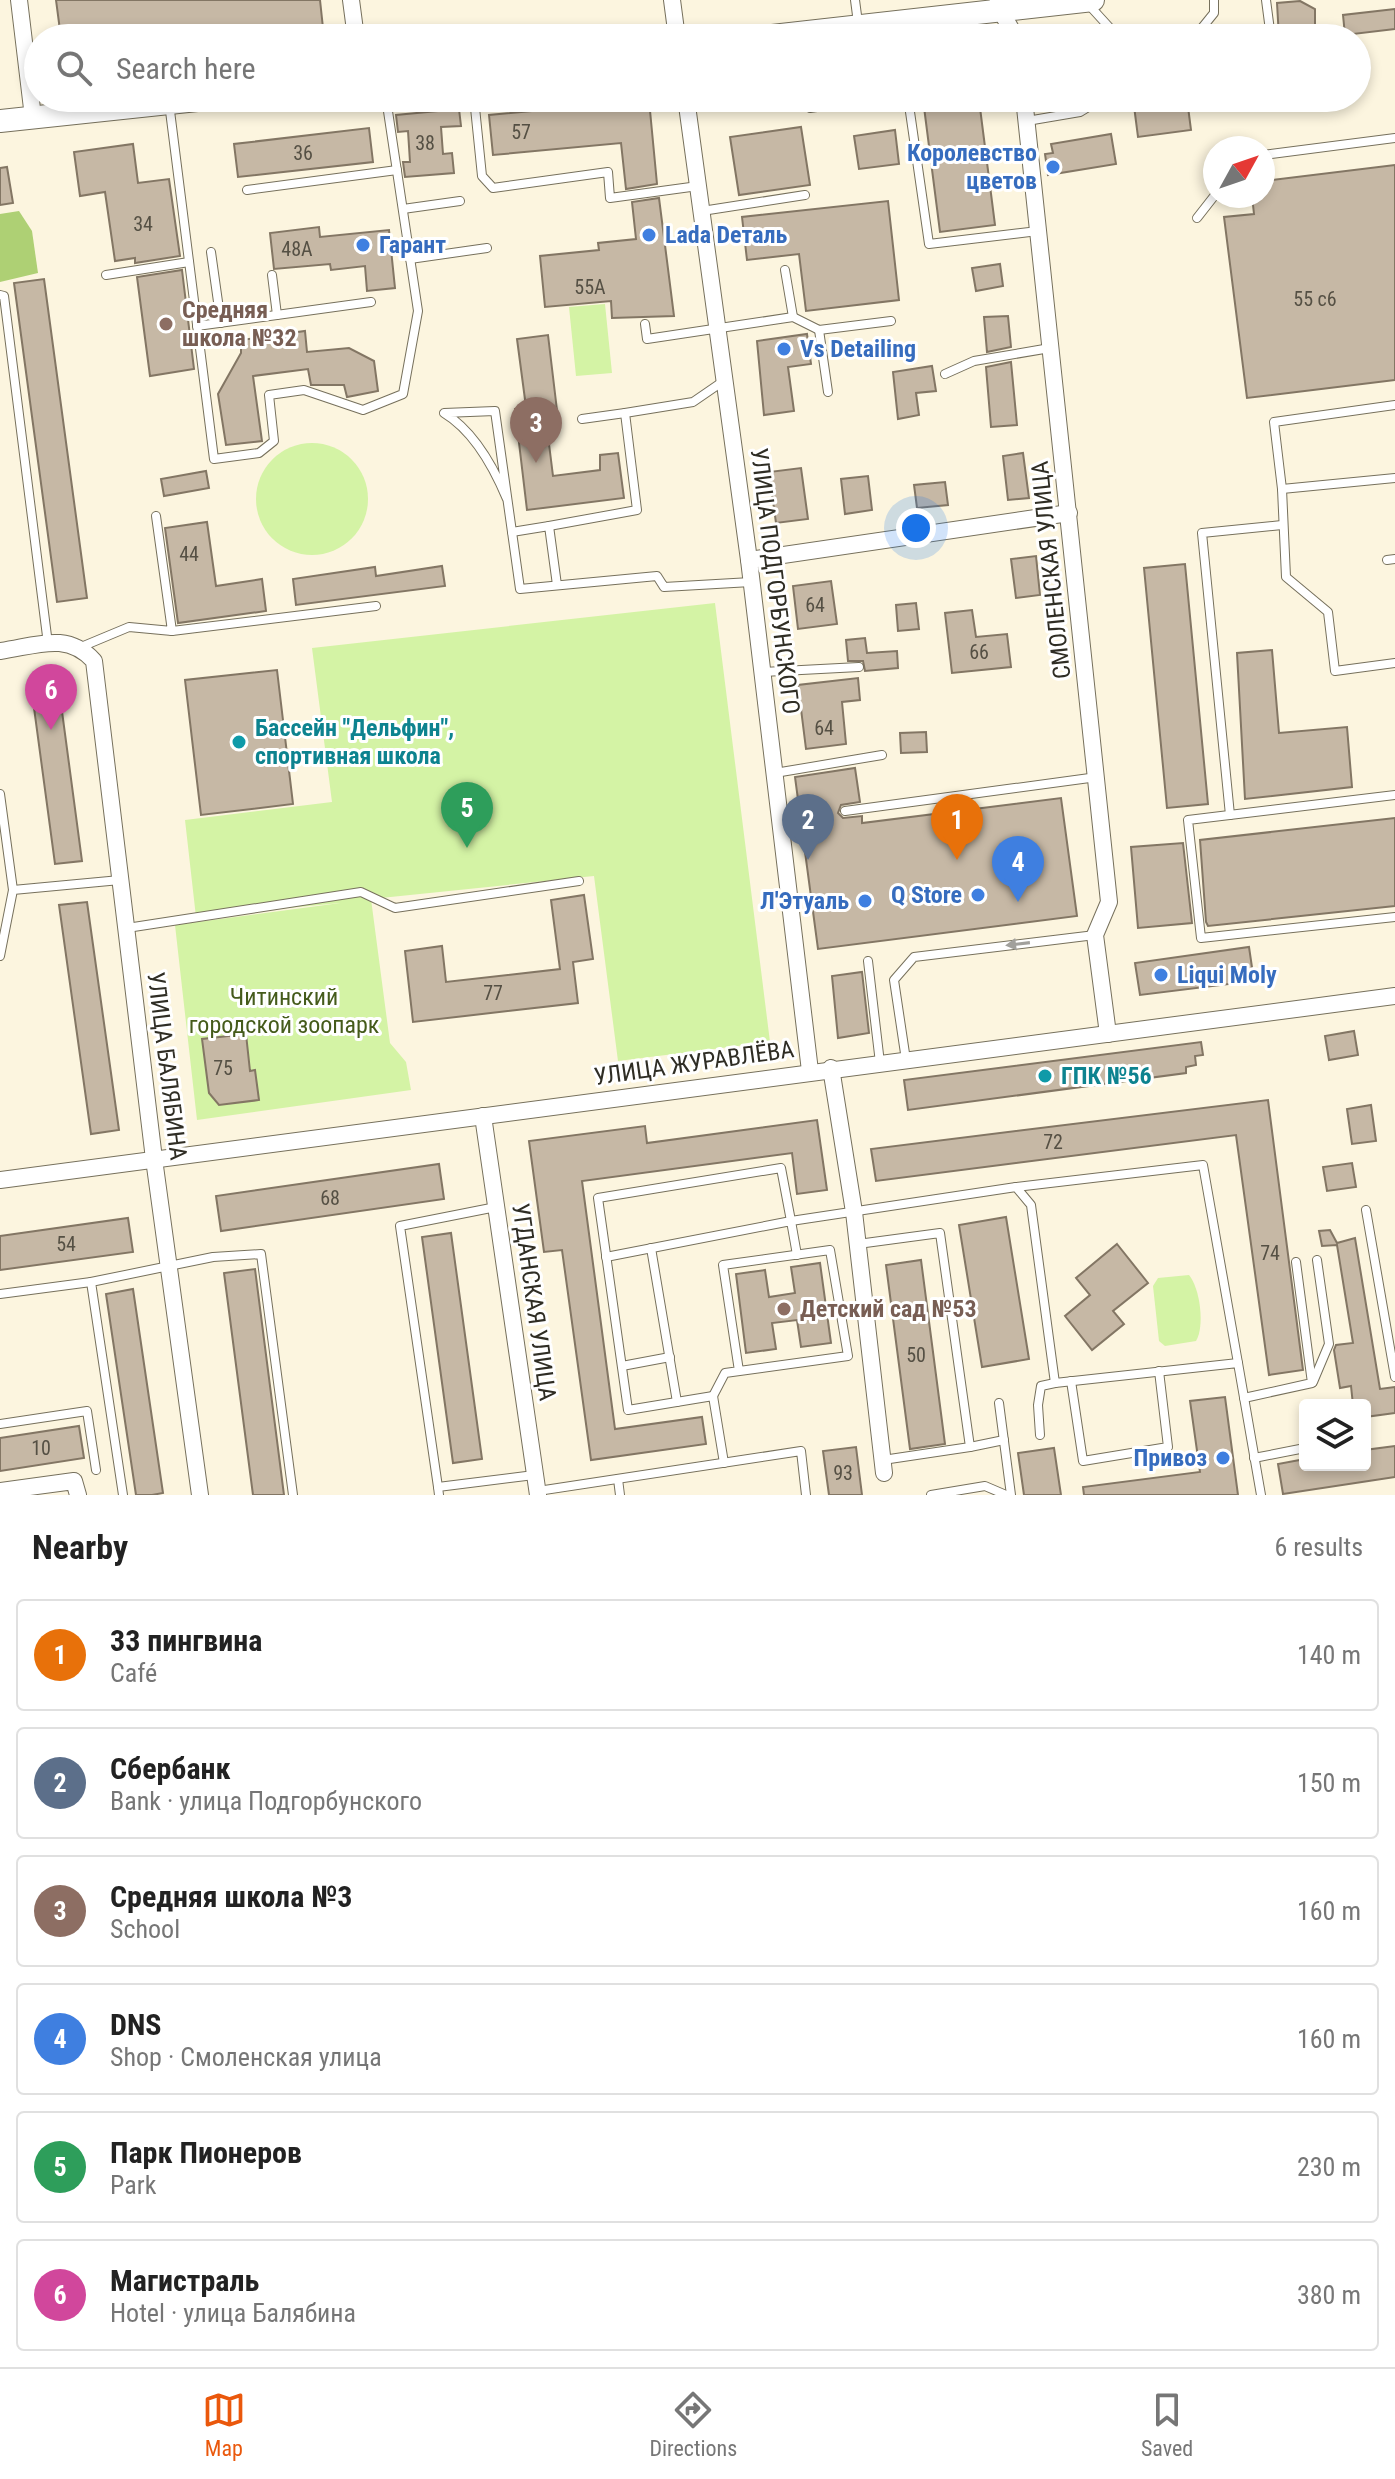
<!DOCTYPE html>
<meta charset="utf-8">
<style>
:root{--surface:#fff;--page:#f2f2f2;--text:#222;--muted:#767676;--line:#e0e0e0;--accent:#ea580c}
body{margin:0;font-family:"Roboto Condensed",sans-serif;background:var(--page);color:var(--text)}
.controls{position:absolute;right:24px;bottom:24px;display:grid;overflow:hidden;border-radius:8px;box-shadow:0 4px 12px #0003}
.controls button{width:72px;height:72px;display:grid;place-items:center;padding:0;border:0;border-bottom:2px solid var(--line);background:var(--surface);color:var(--text);font:40px sans-serif}
.compass{position:absolute;left:1203px;top:136px;width:72px;height:72px;border-radius:50%;background:var(--surface);box-shadow:0 4px 12px #0003;rotate:50deg}
.you{position:absolute;left:916px;top:528px;width:28px;height:28px;margin:-20px;border:6px solid #fff;border-radius:50%;background:#1a73e8;box-shadow:0 0 0 12px #1a73e833}
.badge{display:grid;place-items:center;width:52px;height:52px;border-radius:50%;background:var(--accent);color:#fff;font-size:26px;font-weight:700}
.pin{position:absolute;translate:-50% -66px;filter:drop-shadow(0 2px 4px #0008)}
.pin::after{content:'';position:absolute;top:42px;width:28px;height:24px;background:inherit;clip-path:polygon(0 0,100% 0,50% 100%)}
.list{margin:0;padding:0;list-style:none}
h2{display:flex;justify-content:space-between;align-items:center;height:104px;margin:0;padding:0 32px;font-size:34px}
h2 small{font-size:26px;font-weight:400;color:var(--muted)}
.list li{display:grid;grid-template-columns:52px 1fr auto;gap:24px;align-items:center;box-sizing:border-box;height:112px;margin:0 16px 16px;padding:0 16px;border:2px solid var(--line);border-radius:8px}
.list b{display:block;font-size:30px;white-space:nowrap}
.list p{margin:0;font-size:26px;white-space:nowrap;color:var(--muted)}
.list em{font-size:26px;font-style:normal;color:var(--muted)}
.icon{flex:none;width:44px;height:44px;fill:none;stroke:currentColor;stroke-width:2;stroke-linecap:round;stroke-linejoin:round}
.map{position:relative;flex:none;width:1395px;height:1495px;overflow:hidden}
.search{position:absolute;background:var(--surface);box-shadow:0 4px 12px #0003;left:24px;right:24px;top:24px;height:88px;display:flex;align-items:center;gap:20px;box-sizing:border-box;padding:0 28px;border-radius:44px;color:var(--muted);font-size:30px}
.sheet{height:872px;background:var(--surface)}
nav{display:flex;justify-content:space-around;align-items:center;box-sizing:border-box;height:112px;border-top:2px solid var(--line);background:var(--surface);font-size:22px;color:var(--muted)}
nav a{display:grid;justify-items:center;gap:4px}
nav .on{color:var(--accent)}
.map>svg:first-child{display:block}
.green{fill:#d4f3a5}
.forest{fill:#aed074}
.building{fill:#c6b8a5;stroke:#837664;stroke-width:2}
.lines{fill:none;stroke-linecap:round;stroke-linejoin:round}
.lane-casing{stroke:#76705c;stroke-width:10}
.street-casing{stroke:#76705c;stroke-width:18}
.secondary-casing{stroke:#76705c;stroke-width:24}
.lane{stroke:#fff;stroke-width:8}
.street{stroke:#fff;stroke-width:16}
.secondary{stroke:#fff;stroke-width:22}
.oneway{fill:#a1a09c}
.shop-dot{fill:#3f7fe0;stroke:#fff;stroke-width:3}
.education-dot{fill:#8d6e63;stroke:#fff;stroke-width:3}
.culture-dot{fill:#0f9aa8;stroke:#fff;stroke-width:3}
.labels{text-anchor:middle;dominant-baseline:central;stroke-width:6;stroke-linejoin:round;paint-order:stroke}
.number-label{font-size:20px;fill:#555044}
.shop-label{font-size:24px;font-weight:bold;fill:#366cbe;stroke:#fff;text-anchor:end}
.education-label{font-size:24px;font-weight:bold;fill:#785e54;stroke:#fff;text-anchor:start}
.street-label{font-size:24px;fill:#2f2d24;stroke:#fff}
.culture-label{font-size:24px;font-weight:bold;fill:#0d838f;stroke:#fff;text-anchor:start}
.park-label{font-size:24px;fill:#455b1b;stroke:#fff}
</style>
<div class="map">
<svg width="1395" height="1495" viewBox="0 0 1395 1495">
<rect width="100%" height="100%" fill="#fcf5df"/>
<g class="green">
<path d="M605 304 612 373 576 376 569 307Z"/>
<circle cx="312" cy="499" r="56"/>
<path d="M715 603 770 1042 618 1061 594 876 371 899 390 1043 406 1062 411 1090 197 1120 175 925 340 903 196 917 185 820 332 802 312 648Z"/>
<path d="M1189 1275C1200 1288 1205 1326 1196 1341L1165 1346 1159 1341 1153 1286 1158 1278Z"/>
</g>
<path class="forest" d="M19 211 32 231 38 273 0 282V214Z"/>
<g class="building">
<path d="M56 0H320L323 28 216 38H61Z"/>
<path d="M1300 1 1315 9V38H1279L1277 3Z"/>
<path d="M1395 9V29L1345 35 1343 15Z"/>
<path d="M1187 99 1191 130 1138 137 1134 106Z"/>
<path d="M649 100 657 184 626 189 621 143 493 155 489 115Z"/>
<path d="M979 100 995 225 940 232 924 107Z"/>
<path d="M459 109 461 126 441 127 443 154 452 153 454 173 405 177 403 162H410L408 131 398 132 396 115Z"/>
<path d="M801 127 810 185 739 195 730 137Z"/>
<path d="M369 128 373 162 238 177 234 144Z"/>
<path d="M895 130 899 164 859 169 854 136Z"/>
<path d="M1111 134 1116 164 1048 175 1045 154 1053 153 1051 144Z"/>
<path d="M133 144 138 183 169 179 180 256 135 263V258L115 261 105 192 80 196 74 152Z"/>
<path d="M1395 165V380L1247 398 1224 217 1254 214 1252 196H1263V181Z"/>
<path d="M7 167 13 203 0 205V168Z"/>
<path d="M659 198 674 316 612 318 611 301 545 307 540 256 599 250 598 243 636 239 632 202Z"/>
<path d="M888 201 899 300 806 311 799 254 747 260 742 217Z"/>
<path d="M319 227 320 237 389 230 395 288 367 291 365 266 331 270 330 264 274 269 270 233Z"/>
<path d="M1000 264 1003 286 976 291 972 268Z"/>
<path d="M182 270 194 369 150 376 137 277Z"/>
<path d="M44 279 87 598 57 602 14 283Z"/>
<path d="M1008 316 1011 347 987 352 984 317Z"/>
<path d="M305 331 307 352 349 348 374 361 378 391 347 397 344 385H311L308 369 253 376 262 441 226 445 218 394 241 353V340Z"/>
<path d="M807 334 811 364 788 367 794 411 764 415 757 341Z"/>
<path d="M548 335 559 427 547 428 553 476 600 470V455L618 453 624 498 527 510 515 409 526 407 517 339Z"/>
<path d="M1011 362 1017 425 991 427 986 367Z"/>
<path d="M932 366 936 391 916 393 919 415 898 419 893 372Z"/>
<path d="M1023 453 1029 498 1008 500 1003 456Z"/>
<path d="M801 468 808 519 776 523 769 472Z"/>
<path d="M206 471 209 488 164 496 161 479Z"/>
<path d="M868 476 872 510 845 514 841 479Z"/>
<path d="M945 482 948 505 917 508 914 485Z"/>
<path d="M207 522 216 586 262 579 266 611 178 623 165 528Z"/>
<path d="M1036 556 1040 595 1016 598 1011 559Z"/>
<path d="M1185 564 1208 804 1167 808 1144 568Z"/>
<path d="M442 566 445 586 296 605 293 579 375 567 376 576Z"/>
<path d="M831 581 837 624 798 629 793 586Z"/>
<path d="M916 603 919 629 898 631 896 605Z"/>
<path d="M972 610 976 637 1007 634 1011 667 952 673 945 613Z"/>
<path d="M865 638 867 653 897 651 898 668 865 671 863 661H848L846 640Z"/>
<path d="M1272 650 1279 733 1347 727 1352 787 1245 799 1237 653Z"/>
<path d="M277 670 293 804 201 815 185 680Z"/>
<path d="M57 674 82 861 55 864 30 678Z"/>
<path d="M858 678 860 700 842 702 846 744 806 749 798 685Z"/>
<path d="M926 732 927 752 901 753 900 733Z"/>
<path d="M855 768 860 802 841 805 838 813 843 818 862 816V823L1061 798 1077 916 818 949 795 777Z"/>
<path d="M1395 818V906L1208 926 1206 922 1200 840Z"/>
<path d="M1183 843 1192 923 1138 928 1131 847Z"/>
<path d="M584 895 593 959 573 962 578 1003 413 1022 405 951 442 946 446 982 560 969 551 900Z"/>
<path d="M87 902 119 1130 91 1134 59 905Z"/>
<path d="M1249 947 1254 981 1140 995 1135 963Z"/>
<path d="M862 972 869 1033 838 1038 832 976Z"/>
<path d="M1354 1031 1358 1055 1329 1060 1325 1036Z"/>
<path d="M246 1034 250 1071 255 1070 259 1100 219 1105 209 1093 202 1039Z"/>
<path d="M1201 1042 1203 1055 1195 1056 1196 1065 1186 1067V1073L908 1110 904 1080Z"/>
<path d="M1268 1100 1303 1370 1269 1375 1236 1135 876 1181 871 1149Z"/>
<path d="M1371 1105 1376 1141 1352 1144 1347 1109Z"/>
<path d="M817 1120 827 1190 797 1194 792 1153 582 1181 615 1429 702 1417 706 1444 591 1460 562 1250 544 1252 529 1141 645 1126 647 1143Z"/>
<path d="M1352 1163 1356 1187 1327 1191 1323 1167Z"/>
<path d="M439 1164 444 1199 221 1231 216 1196Z"/>
<path d="M1006 1217 1029 1359 982 1367 959 1225Z"/>
<path d="M128 1218 133 1252 0 1270V1236Z"/>
<path d="M1330 1230 1337 1243 1355 1238 1380 1389 1395 1387V1413L1365 1417V1405H1353L1351 1386 1340 1388 1334 1350 1336 1345 1353 1343 1337 1245 1322 1246 1319 1231Z"/>
<path d="M451 1233 482 1459 453 1463 422 1237Z"/>
<path d="M1117 1244 1148 1283 1113 1311 1124 1324 1092 1350 1065 1316 1090 1295 1076 1278Z"/>
<path d="M921 1260 945 1444 910 1449 886 1265Z"/>
<path d="M820 1263 831 1343 801 1347 797 1320 772 1323 776 1349 746 1353 736 1274 765 1270 769 1297 795 1293 791 1267Z"/>
<path d="M255 1269 284 1495H253L224 1273Z"/>
<path d="M133 1289 163 1493 152 1495H136L106 1294Z"/>
<path d="M1225 1397 1238 1495H1084L1083 1487 1200 1472 1190 1401Z"/>
<path d="M79 1426 84 1458 0 1471V1438Z"/>
<path d="M1395 1446V1477L1283 1494 1278 1464 1305 1459V1465H1365V1450Z"/>
<path d="M856 1447 862 1495H829L823 1451Z"/>
<path d="M1054 1448 1061 1495H1024L1018 1453Z"/>
</g>
<g class="lines">
<defs>
<g id="lane">
<path d="M855 0 858 23"/>
<path d="M1266 0 1271 38"/>
<path d="M1088 4 1119 38"/>
<path d="M1197 34 1214 13V0"/>
<path d="M1138 38 1198 32"/>
<path d="M474 98 482 176 493 188 608 172 610 198 698 186"/>
<path d="M908 98 929 244 1038 231"/>
<path d="M1279 98V103"/>
<path d="M169 103 214 459 259 453 274 441 269 395 304 390 363 410 403 394 418 311 386 98"/>
<path d="M810 108 878 98"/>
<path d="M1027 121 1080 112 1103 98"/>
<path d="M1263 155 1395 138"/>
<path d="M247 190 397 170"/>
<path d="M403 209 460 201"/>
<path d="M702 211 805 195"/>
<path d="M1197 218 1215 195"/>
<path d="M211 252 221 323"/>
<path d="M410 259 487 248"/>
<path d="M785 270 793 317"/>
<path d="M106 275 189 262"/>
<path d="M272 275 277 315"/>
<path d="M0 295 4 296 48 644"/>
<path d="M645 324 647 339 793 317 819 330 891 321"/>
<path d="M197 326 371 302"/>
<path d="M819 330 828 392"/>
<path d="M945 374 974 361 1050 348"/>
<path d="M1395 405 1274 422 1282 489 1286 577 1328 612 1335 671 1395 663"/>
<path d="M582 419 625 413"/>
<path d="M1282 489 1395 478"/>
<path d="M507 499C494 468 474 431 444 413L495 411 520 589 657 576 664 587 751 582"/>
<path d="M549 526 637 510 625 413 693 402 725 380"/>
<path d="M512 532 549 526 557 585"/>
<path d="M1387 560 1395 559"/>
<path d="M172 631 376 606"/>
<path d="M81 647 129 627 172 631 156 516"/>
<path d="M763 672 859 667"/>
<path d="M775 773 882 755"/>
<path d="M0 794 13 890"/>
<path d="M1395 795 1188 820 1201 938 1395 917"/>
<path d="M845 811 1097 777"/>
<path d="M1230 815 1202 533 1282 525"/>
<path d="M127 928 361 892 395 908 579 881"/>
<path d="M0 956 13 890 120 880"/>
<path d="M868 961 880 1063"/>
<path d="M906 1060 894 980 914 957 1095 935"/>
<path d="M1016 1187 1203 1165 1238 1363"/>
<path d="M1366 1210 1395 1377"/>
<path d="M858 1244 940 1233 970 1447 883 1460"/>
<path d="M651 1248 677 1402"/>
<path d="M606 1257 791 1221 797 1255"/>
<path d="M0 1294 91 1282"/>
<path d="M622 1366 670 1357"/>
<path d="M1071 1381 1083 1461 1168 1447 1159 1371"/>
<path d="M1313 1382 1329 1344 1317 1260"/>
<path d="M713 1396 725 1373 848 1356 830 1250 723 1265 739 1371"/>
<path d="M1244 1398 1312 1383 1296 1262"/>
<path d="M999 1403 1011 1495"/>
<path d="M0 1424 87 1411 96 1470"/>
<path d="M1040 1435 1038 1405 1041 1386 1055 1383"/>
<path d="M970 1447 1004 1440"/>
<path d="M1254 1458 1305 1448"/>
<path d="M724 1463 713 1396 628 1410 598 1198 781 1168 791 1221 1016 1187 1031 1205 1055 1383 1238 1363 1261 1495"/>
<path d="M618 1479 620 1495"/>
<path d="M438 1487 400 1226 496 1207"/>
<path d="M538 1491 801 1451 806 1495"/>
<path d="M123 1495 91 1282 213 1257 261 1254 293 1495"/>
<path d="M439 1495 438 1487 534 1475"/>
<path d="M931 1495 985 1486 1006 1495"/>
</g>
<g id="street">
<path d="M19 0 33 117"/>
<path d="M351 0 356 38"/>
<path d="M672 0 677 38"/>
<path d="M997 4 1016 38"/>
<path d="M686 98 749 560 810 1071"/>
<path d="M1024 98 1109 902 1095 935 1108 1034"/>
<path d="M749 560 1069 513"/>
<path d="M0 651C36 646 67 631 94 661L154 1159 200 1495"/>
<path d="M831 1068 854 1212 884 1473"/>
<path d="M483 1116 538 1495"/>
<path d="M0 1180 1395 996"/>
<path d="M0 1491 74 1481 78 1495"/>
</g>
<g id="secondary">
<path d="M753 38 1093 0"/>
<path d="M0 121 216 98"/>
</g>
</defs>
<use href="#lane" class="lane-casing"/>
<use href="#street" class="street-casing"/>
<use href="#secondary" class="secondary-casing"/>
<use href="#lane" class="lane"/>
<use href="#street" class="street"/>
<use href="#secondary" class="secondary"/>
</g>
<defs><path id="oneway-solid" d="M-6-.8H1V-3.2L6.5 0L1 3.2V.8H-6Z" transform="scale(2)"/></defs>
<use class="oneway" href="#oneway-solid" transform="translate(1018 944) rotate(173)"/>
<g class="shop-dot">
<circle cx="1053" cy="167" r="8"/>
<circle cx="649" cy="235" r="8"/>
<circle cx="363" cy="245" r="8"/>
<circle cx="784" cy="349" r="8"/>
<circle cx="978" cy="895" r="8"/>
<circle cx="865" cy="901" r="8"/>
<circle cx="1161" cy="975" r="8"/>
<circle cx="1223" cy="1458" r="8"/>
</g>
<g class="education-dot">
<circle cx="166" cy="324" r="8"/>
<circle cx="784" cy="1309" r="8"/>
</g>
<g class="culture-dot">
<circle cx="239" cy="742" r="8"/>
<circle cx="1045" cy="1076" r="8"/>
</g>
<g class="labels">
<g class="number-label">
<text x="521" y="132">57</text>
<text x="425" y="143">38</text>
<text x="303" y="153">36</text>
<text x="143" y="224">34</text>
<text x="297" y="249">48А</text>
<text x="590" y="287">55А</text>
<text x="1315" y="299">55 с6</text>
<text x="189" y="554">44</text>
<text x="815" y="605">64</text>
<text x="979" y="652">66</text>
<text x="824" y="728">64</text>
<text x="493" y="993">77</text>
<text x="223" y="1068">75</text>
<text x="1053" y="1142">72</text>
<text x="330" y="1198">68</text>
<text x="66" y="1244">54</text>
<text x="1270" y="1253">74</text>
<text x="916" y="1355">50</text>
<text x="41" y="1448">10</text>
<text x="843" y="1473">93</text>
</g>
<g class="shop-label">
<text x="1037" y="153">Королевство<tspan x="1037" dy="28">цветов</tspan></text>
<text x="665" y="235" text-anchor="start">Lada Dеталь</text>
<text x="379" y="245" text-anchor="start">Гарант</text>
<text x="800" y="349" text-anchor="start">Vs Detailing</text>
<text x="962" y="895">Q Store</text>
<text x="849" y="901">Л'Этуаль</text>
<text x="1177" y="975" text-anchor="start">Liqui Moly</text>
<text x="1207" y="1458">Привоз</text>
</g>
<g class="education-label">
<text x="182" y="310">Средняя<tspan x="182" dy="28">школа №32</tspan></text>
<text x="800" y="1309">Детский сад №53</text>
</g>
<g class="street-label">
<text transform="translate(1051 570) rotate(-96)">СМОЛЕНСКАЯ УЛИЦА</text>
<text transform="translate(775 581) rotate(83)">УЛИЦА ПОДГОРБУНСКОГО</text>
<text transform="translate(694 1063) rotate(-8)">УЛИЦА ЖУРАВЛЁВА</text>
<text transform="translate(167 1066) rotate(83)">УЛИЦА БАЛЯБИНА</text>
<text transform="translate(534 1302) rotate(82)">УГДАНСКАЯ УЛИЦА</text>
</g>
<g class="culture-label">
<text x="255" y="728">Бассейн "Дельфин",<tspan x="255" dy="28">спортивная школа</tspan></text>
<text x="1061" y="1076">ГПК №56</text>
</g>
<g class="park-label">
<text x="284" y="997">Читинский<tspan x="284" dy="28">городской зоопарк</tspan></text>
</g>
</g>
</svg>
<div class="controls">
<button><svg class="icon" aria-label="layers" viewBox="0 0 24 24"><path d="M12 4l9 5-9 5-9-5zM3 14l9 5 9-5"/></svg></button>
</div>
<svg class="compass" viewBox="-18 -18 36 36"><path d="M0-13l5 13h-10z" fill="#e53935"/><path d="M0 13l5-13h-10z" fill="#767676"/></svg>
<div class="you"></div>
<div class="pin badge" style="left:957px;top:860px;background:#e8710a">1</div>
<div class="pin badge" style="left:808px;top:860px;background:#5c6f8a">2</div>
<div class="pin badge" style="left:536px;top:463px;background:#8d6e63">3</div>
<div class="pin badge" style="left:1018px;top:902px;background:#3f7fe0">4</div>
<div class="pin badge" style="left:467px;top:848px;background:#2e9e5b">5</div>
<div class="pin badge" style="left:51px;top:730px;background:#d1479c">6</div>
<div class="search"><svg class="icon" aria-label="search" viewBox="0 0 24 24"><circle cx="10" cy="10" r="6"/><path d="M15 15l6 6"/></svg>Search here</div>
</div>
<section class="sheet">
<h2>Nearby<small>6 results</small></h2>
<ul class="list">
<li><span class="badge" style="background:#e8710a">1</span><div><b>33 пингвина</b><p>Café</p></div><em>140 m</em></li>
<li><span class="badge" style="background:#5c6f8a">2</span><div><b>Сбербанк</b><p>Bank · улица Подгорбунского</p></div><em>150 m</em></li>
<li><span class="badge" style="background:#8d6e63">3</span><div><b>Средняя школа №3</b><p>School</p></div><em>160 m</em></li>
<li><span class="badge" style="background:#3f7fe0">4</span><div><b>DNS</b><p>Shop · Смоленская улица</p></div><em>160 m</em></li>
<li><span class="badge" style="background:#2e9e5b">5</span><div><b>Парк Пионеров</b><p>Park</p></div><em>230 m</em></li>
<li><span class="badge" style="background:#d1479c">6</span><div><b>Магистраль</b><p>Hotel · улица Балябина</p></div><em>380 m</em></li>
</ul>
</section>
<nav>
<a class="on"><svg class="icon" aria-label="map" viewBox="0 0 24 24"><path d="M3 6l6-2 6 2 6-2v14l-6 2-6-2-6 2zM9 4v14M15 6v14"/></svg>Map</a>
<a><svg class="icon" aria-label="directions" viewBox="0 0 24 24"><path d="M12 3l9 9-9 9-9-9zM9 14v-3h6M13 9l2 2-2 2"/></svg>Directions</a>
<a><svg class="icon" aria-label="saved" viewBox="0 0 24 24"><path d="M7 4h10v16l-5-4-5 4z"/></svg>Saved</a>
</nav>
